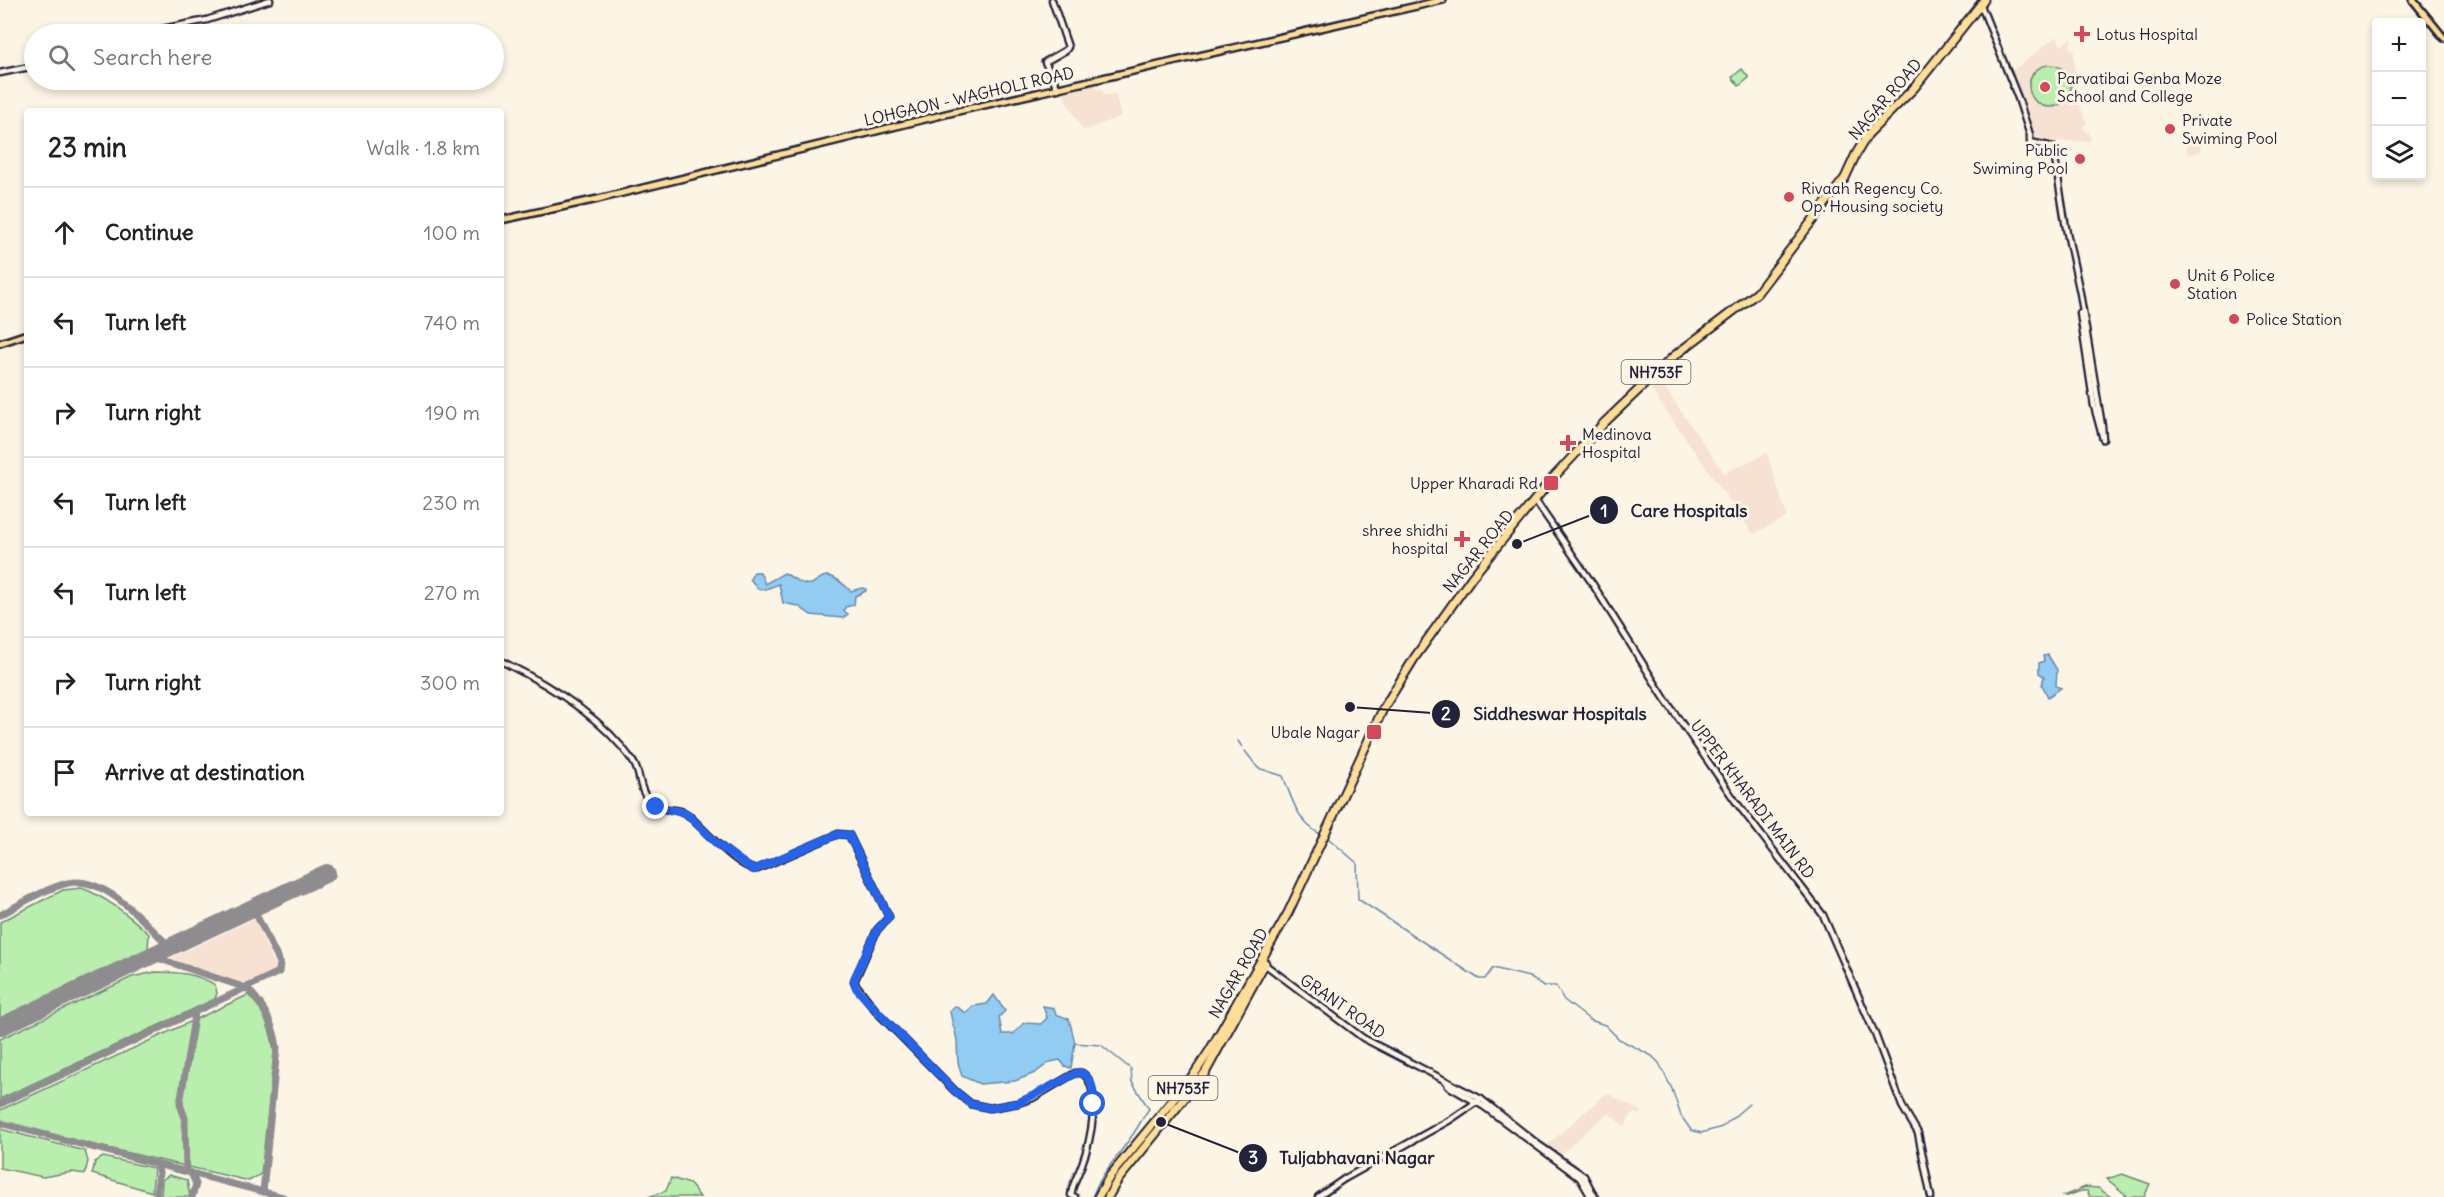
<!DOCTYPE html>
<meta charset="utf-8">
<style>
:root{--surface:#fff;--page:#f2f2f2;--text:#222;--muted:#767676;--line:#e0e0e0}
body{margin:0;font-family:Delius,sans-serif;background:var(--page);color:var(--text)}
.controls{position:absolute;right:18px;top:18px;display:grid;overflow:hidden;border-radius:6px;box-shadow:0 3px 9px #0003}
.controls button{width:54px;height:54px;display:grid;place-items:center;padding:0;border:0;border-bottom:2px solid var(--line);background:var(--surface);color:var(--text);font:30px sans-serif}
.stop{position:absolute;width:18px;height:18px;margin:-14px;border:4px solid #2563eb;border-radius:50%;background:#fff}
.stop.end{background:#2563eb;border-color:#fff;box-shadow:0 2px 6px #0008}
.list{margin:0;padding:0;list-style:none}
h2{display:flex;justify-content:space-between;align-items:center;height:78px;margin:0;padding:0 24px;font-size:26px}
h2 small{font-size:20px;font-weight:400;color:var(--muted)}
.list li{display:grid;grid-template-columns:39px 1fr auto;gap:18px;align-items:center;box-sizing:border-box;height:90px;padding:0 24px;border-top:2px solid var(--line)}
.list b{display:block;font-size:22px;white-space:nowrap}
.list em{font-size:20px;font-style:normal;color:var(--muted)}
.icon{flex:none;width:33px;height:33px;fill:none;stroke:currentColor;stroke-width:2;stroke-linecap:round;stroke-linejoin:round}
.map{position:relative;flex:none;width:2444px;height:1197px;overflow:hidden}
.search{position:absolute;background:var(--surface);box-shadow:0 3px 9px #0003;left:24px;top:24px;width:480px;height:66px;display:flex;align-items:center;gap:15px;box-sizing:border-box;padding:0 21px;border-radius:33px;color:var(--muted);font-size:22px}
.panel{position:absolute;background:var(--surface);box-shadow:0 3px 9px #0003;left:24px;top:108px;width:480px;height:708px;border-radius:6px}
.map>svg:first-child{display:block}
.built{fill:#f7e1d3}
.green{fill:#b9eeaf;stroke:#6e8875;stroke-width:1.5}
.water{fill:#93ccf3;stroke:#6688a9;stroke-width:1.5}
.lines{fill:none;stroke-linecap:round;stroke-linejoin:round}
.stream{stroke:#6688a9;stroke-width:1.5}
.taxiway{stroke:#8f8c90;stroke-width:7}
.runway{stroke:#8f8c90;stroke-width:18}
.secondary-casing{stroke:#22223b;stroke-width:9}
.primary-casing{stroke:#22223b;stroke-width:10}
.highway-casing{stroke:#22223b;stroke-width:11}
.secondary{stroke:#fcf5e5;stroke-width:4.5}
.primary{stroke:#fedd96;stroke-width:5}
.highway{stroke:#fedd96;stroke-width:7}
.route{stroke:#2563eb;stroke-width:8}
.poi-dot{fill:#d1495b;stroke:#fcf5e5;stroke-width:2}
.labels{text-anchor:middle;dominant-baseline:central;stroke-width:6;stroke-linejoin:round;paint-order:stroke}
.shield{fill:#fcf5e5;stroke:#63616e;stroke-width:1.5}
.shield-label{font-size:15px;font-weight:bold;fill:#22223b}
.poi-label{font-size:16px;fill:#22223b;stroke:#fcf5e5;text-anchor:start}
.street-label{font-size:16px;fill:#22223b;stroke:#fcf5e5}
.leader{fill:none;stroke:#22223b;stroke-width:2}
.callout-dot{fill:#22223b;stroke:#fcf5e5;stroke-width:2}
.mark-label{font-size:18px;text-anchor:middle;font-weight:bold;fill:#fff}
.callout-label{font-size:18px;text-anchor:middle;font-weight:bold;fill:#22223b;stroke:#fcf5e5;stroke-width:6;stroke-linejoin:round;paint-order:stroke}
</style>
<div class="map">
<svg width="2444" height="1197" viewBox="0 0 2444 1197">
<rect width="100%" height="100%" fill="#fcf5e5"/>
<filter id="ink" filterUnits="userSpaceOnUse"><feTurbulence type="fractalNoise" baseFrequency=".0167" numOctaves="2"/><feDisplacementMap in="SourceGraphic" scale="12" xChannelSelector="R" yChannelSelector="G"/><feConvolveMatrix kernelMatrix="1 2 1 2 8 2 1 2 1" color-interpolation-filters="sRGB"/></filter>
<g filter="url(#ink)">
<g class="built">
<path d="M2057 36 2061 46 2072 37 2070 48 2074 50 2075 93 2087 124 2083 126 2086 133 2089 132 2091 141 2034 142 2009 72 2015 69Z"/>
<path d="M1095 84 1098 90 1102 89 1105 96 1115 93 1121 116 1083 131 1062 93Z"/>
<path d="M2199 138 2202 151 2188 155 2185 141Z"/>
<path d="M1660 381 1724 473 1767 453 1787 517 1753 534 1650 388Z"/>
<path d="M254 919 277 969 245 985 171 958Z"/>
<path d="M1607 1093 1642 1112 1641 1115 1636 1113 1631 1115 1625 1127 1608 1113 1560 1155 1546 1146Z"/>
</g>
<g class="green">
<circle cx="2050" cy="86" r="21"/>
<path d="M1742 69 1749 78 1739 86 1732 77Z"/>
<path d="M82 888C108 898 129 915 149 934L148 949 0 1019V922L63 890Z"/>
<path d="M155 972C176 972 197 973 215 985L217 993 215 999 0 1099V1039L132 977Z"/>
<path d="M248 995C264 1009 274 1036 274 1057L261 1174 249 1181 5 1124 0 1118V1110Z"/>
<path d="M0 1129 85 1151 88 1161 85 1174 72 1172 43 1177 0 1168Z"/>
<path d="M103 1157 154 1168 152 1192 92 1174 95 1162Z"/>
<path d="M2122 1174 2150 1184 2144 1197H2124L2126 1195 2107 1179Z"/>
<path d="M169 1175 187 1180 190 1197H161L162 1180Z"/>
<path d="M671 1178 690 1184 700 1197H648L666 1191Z"/>
<path d="M2085 1187 2098 1188 2111 1197H2090L2087 1191C2078 1189 2071 1197 2063 1196Z"/>
</g>
<g class="water">
<path d="M754 572H760L765 584 784 573C791 576 798 583 805 584 814 587 819 576 827 576 836 576 845 586 851 591L862 588 866 589V591L855 596 854 605 845 607 844 611 848 614 843 618 811 615 798 606 783 603 779 584 766 589H758L750 579Z"/>
<path d="M2048 655 2057 670 2056 686 2061 688 2048 697 2042 685 2044 676 2039 673V663L2044 661 2043 656Z"/>
<path d="M994 995 1005 1011 999 1017 1002 1034H1013L1024 1023 1041 1024 1047 1018 1043 1006 1054 1008 1056 1014 1069 1019 1075 1043 1071 1068 1065 1066 1060 1060 1050 1062 1035 1073 1015 1081 980 1084 962 1076C956 1059 958 1057 957 1041 956 1032 951 1021 950 1011L955 1006 966 1013 973 1006 987 1004Z"/>
</g>
<g class="lines">
<g class="stream">
<path d="M1238 741 1242 747"/>
<path d="M1245 751 1258 768 1283 776C1292 799 1298 823 1320 834"/>
<path d="M1328 838 1357 863 1358 899 1479 979H1485L1493 968 1529 977 1544 986H1556L1564 1000 1590 1020 1605 1025 1619 1039 1652 1056 1659 1063 1672 1089 1681 1116 1691 1130 1701 1133 1722 1127 1749 1104"/>
<path d="M1075 1043 1101 1045 1131 1069 1132 1082 1149 1109C1142 1118 1138 1128 1131 1137 1117 1158 1101 1173 1092 1197"/>
</g>
<g class="taxiway">
<path d="M0 915C21 904 44 889 68 883 104 874 146 924 170 947"/>
<path d="M151 956 246 988C262 1001 275 1027 277 1048L263 1192"/>
<path d="M0 1104 279 972 280 963 253 908"/>
<path d="M0 1123 283 1197"/>
<path d="M186 1172 185 1118 180 1104 195 1012"/>
<path d="M191 1173 196 1184 192 1197"/>
<path d="M156 1197 159 1173 157 1164"/>
</g>
<path class="runway" d="M0 1027 327 873"/>
<defs>
<g id="secondary">
<path d="M1052 0 1068 47 1066 50 1045 62 1058 89"/>
<path d="M1982 8 2018 98 2030 135V142L2053 147 2066 228 2080 293 2102 426 2103 439"/>
<path d="M137 34 207 20 270 0"/>
<path d="M0 73 34 66"/>
<path d="M2080 313 2094 406 2103 439"/>
<path d="M1537 503 1592 583 1665 699 1736 802 1823 915 1875 1034 1902 1106 1918 1133 1931 1197"/>
<path d="M501 661C548 684 601 716 632 760 643 775 636 790 653 804 663 813 677 806 687 814 700 825 742 873 758 869L838 834 849 835 889 917 877 930 854 982 877 1012 955 1091 971 1104 990 1108 1018 1103 1033 1098 1075 1073H1082C1103 1087 1090 1143 1082 1164 1079 1173 1074 1181 1072 1190L1071 1195 1075 1197"/>
<path d="M1263 963 1363 1038 1481 1099 1539 1145 1584 1176 1595 1197"/>
<path d="M1446 1081 1448 1086 1483 1106 1580 1178 1591 1197"/>
<path d="M1318 1197 1344 1179 1450 1120 1481 1099"/>
</g>
<g id="primary">
<path d="M2413 0 2444 38"/>
<path d="M501 220 598 199 954 112 1443 0"/>
<path d="M0 343 27 334"/>
</g>
<g id="highway">
<path d="M1098 1197 1110 1176 1195 1073 1210 1050 1288 913 1383 709 1415 657 1472 577 1551 480 1605 422 1674 356 1757 293 1845 178 1856 154 1868 134 1914 88 1984 0"/>
<path d="M1108 1197 1117 1181 1205 1073 1265 963"/>
</g>
</defs>
<use href="#secondary" class="secondary-casing"/>
<use href="#primary" class="primary-casing"/>
<use href="#highway" class="highway-casing"/>
<use href="#secondary" class="secondary"/>
<use href="#primary" class="primary"/>
<use href="#highway" class="highway"/>
</g>
</g>
<g class="lines" filter="url(#ink)">
<path class="route" d="M656 807 686 813 716 843 753 870 838 834 849 835 889 917 877 930 854 979 856 988 877 1011 955 1091 971 1104 990 1108 1018 1103 1079 1072C1093 1076 1094 1091 1093 1104"/>
</g>
<g class="poi-dot">
<path d="M2079 25h6v6h6v6h-6v6h-6v-6h-6v-6h6z"/>
<circle cx="2045" cy="87" r="6"/>
<circle cx="2170" cy="129" r="6"/>
<circle cx="2080" cy="159" r="6"/>
<circle cx="1789" cy="197" r="6"/>
<circle cx="2175" cy="284" r="6"/>
<circle cx="2234" cy="319" r="6"/>
<path d="M1565 434h6v6h6v6h-6v6h-6v-6h-6v-6h6z"/>
<rect x="1543" y="475" width="16" height="16" rx="3"/>
<path d="M1459 530h6v6h6v6h-6v6h-6v-6h-6v-6h6z"/>
<rect x="1366" y="724" width="16" height="16" rx="3"/>
</g>
<g class="labels">
<g class="shield">
<rect x="1621.5" y="360" width="69" height="24" rx="4.5"/>
<rect x="1148.5" y="1076" width="69" height="24" rx="4.5"/>
</g>
<g class="shield-label">
<text x="1656" y="372">NH753F</text>
<text x="1183" y="1088">NH753F</text>
</g>
<g class="poi-label">
<text x="2096" y="34">Lotus Hospital</text>
<text x="2057" y="78">Parvatibai Genba Moze<tspan x="2057" dy="18">School and College</tspan></text>
<text x="2182" y="120">Private<tspan x="2182" dy="18">Swiming Pool</tspan></text>
<text x="2068" y="150" text-anchor="end">Public<tspan x="2068" dy="18">Swiming Pool</tspan></text>
<text x="1801" y="188">Rivaah Regency Co.<tspan x="1801" dy="18">Op. Housing society</tspan></text>
<text x="2187" y="275">Unit 6 Police<tspan x="2187" dy="18">Station</tspan></text>
<text x="2246" y="319">Police Station</text>
<text x="1582" y="434">Medinova<tspan x="1582" dy="18">Hospital</tspan></text>
<text x="1538" y="483" text-anchor="end">Upper Kharadi Rd</text>
<text x="1448" y="530" text-anchor="end">shree shidhi<tspan x="1448" dy="18">hospital</tspan></text>
<text x="1360" y="732" text-anchor="end">Ubale Nagar</text>
</g>
<g class="street-label">
<text transform="translate(969 96) rotate(-13)">LOHGAON - WAGHOLI ROAD</text>
<text transform="translate(1885 99) rotate(-49)">NAGAR ROAD</text>
<text transform="translate(1478 551) rotate(-51)">NAGAR ROAD</text>
<text transform="translate(1753 799) rotate(53)">UPPER KHARADI MAIN RD</text>
<text transform="translate(1238 973) rotate(-60)">NAGAR ROAD</text>
<text transform="translate(1343 1006) rotate(35)">GRANT ROAD</text>
</g>
</g>
<path class="leader" d="M1517 544L1604 510M1350 707L1446 714M1161 1122L1253 1158"/>
<g class="callout-dot">
<circle cx="1517" cy="544" r="6"/>
<circle cx="1350" cy="707" r="6"/>
<circle cx="1161" cy="1122" r="6"/>
<circle cx="1604" cy="510" r="15"/>
<circle cx="1446" cy="714" r="15"/>
<circle cx="1253" cy="1158" r="15"/>
</g>
<g class="mark-label">
<text x="1604" y="517">1</text>
<text x="1446" y="720">2</text>
<text x="1253" y="1164">3</text>
</g>
<g class="callout-label">
<text x="1689" y="517">Care Hospitals</text>
<text x="1560" y="720">Siddheswar Hospitals</text>
<text x="1357" y="1164">Tuljabhavani Nagar</text>
</g>
</svg>
<div class="controls">
<button>+</button>
<button>−</button>
<button><svg class="icon" aria-label="layers" viewBox="0 0 24 24"><path d="M12 4l9 5-9 5-9-5zM3 14l9 5 9-5"/></svg></button>
</div>
<div class="stop" style="left:1093px;top:1104px"></div>
<div class="stop end" style="left:656px;top:807px"></div>
<div class="search"><svg class="icon" aria-label="search" viewBox="0 0 24 24"><circle cx="10" cy="10" r="6"/><path d="M15 15l6 6"/></svg>Search here</div>
<section class="panel">
<h2>23 min<small>Walk · 1.8 km</small></h2>
<ul class="list">
<li><svg class="icon" aria-label="ahead" viewBox="0 0 24 24"><path d="M12 20V5M6 11l6-6 6 6"/></svg><div><b>Continue</b></div><em>100 m</em></li>
<li><svg class="icon" aria-label="left" viewBox="0 0 24 24"><path d="M17 20v-9H6M10 6l-5 5 5 5"/></svg><div><b>Turn left</b></div><em>740 m</em></li>
<li><svg class="icon" aria-label="right" viewBox="0 0 24 24"><path d="M7 20v-9h11M14 6l5 5-5 5"/></svg><div><b>Turn right</b></div><em>190 m</em></li>
<li><svg class="icon" aria-label="left" viewBox="0 0 24 24"><path d="M17 20v-9H6M10 6l-5 5 5 5"/></svg><div><b>Turn left</b></div><em>230 m</em></li>
<li><svg class="icon" aria-label="left" viewBox="0 0 24 24"><path d="M17 20v-9H6M10 6l-5 5 5 5"/></svg><div><b>Turn left</b></div><em>270 m</em></li>
<li><svg class="icon" aria-label="right" viewBox="0 0 24 24"><path d="M7 20v-9h11M14 6l5 5-5 5"/></svg><div><b>Turn right</b></div><em>300 m</em></li>
<li><svg class="icon" aria-label="arrive" viewBox="0 0 24 24"><path d="M6 21V4h12l-3 4 3 4H6"/></svg><div><b>Arrive at destination</b></div></li>
</ul>
</section>
</div>
